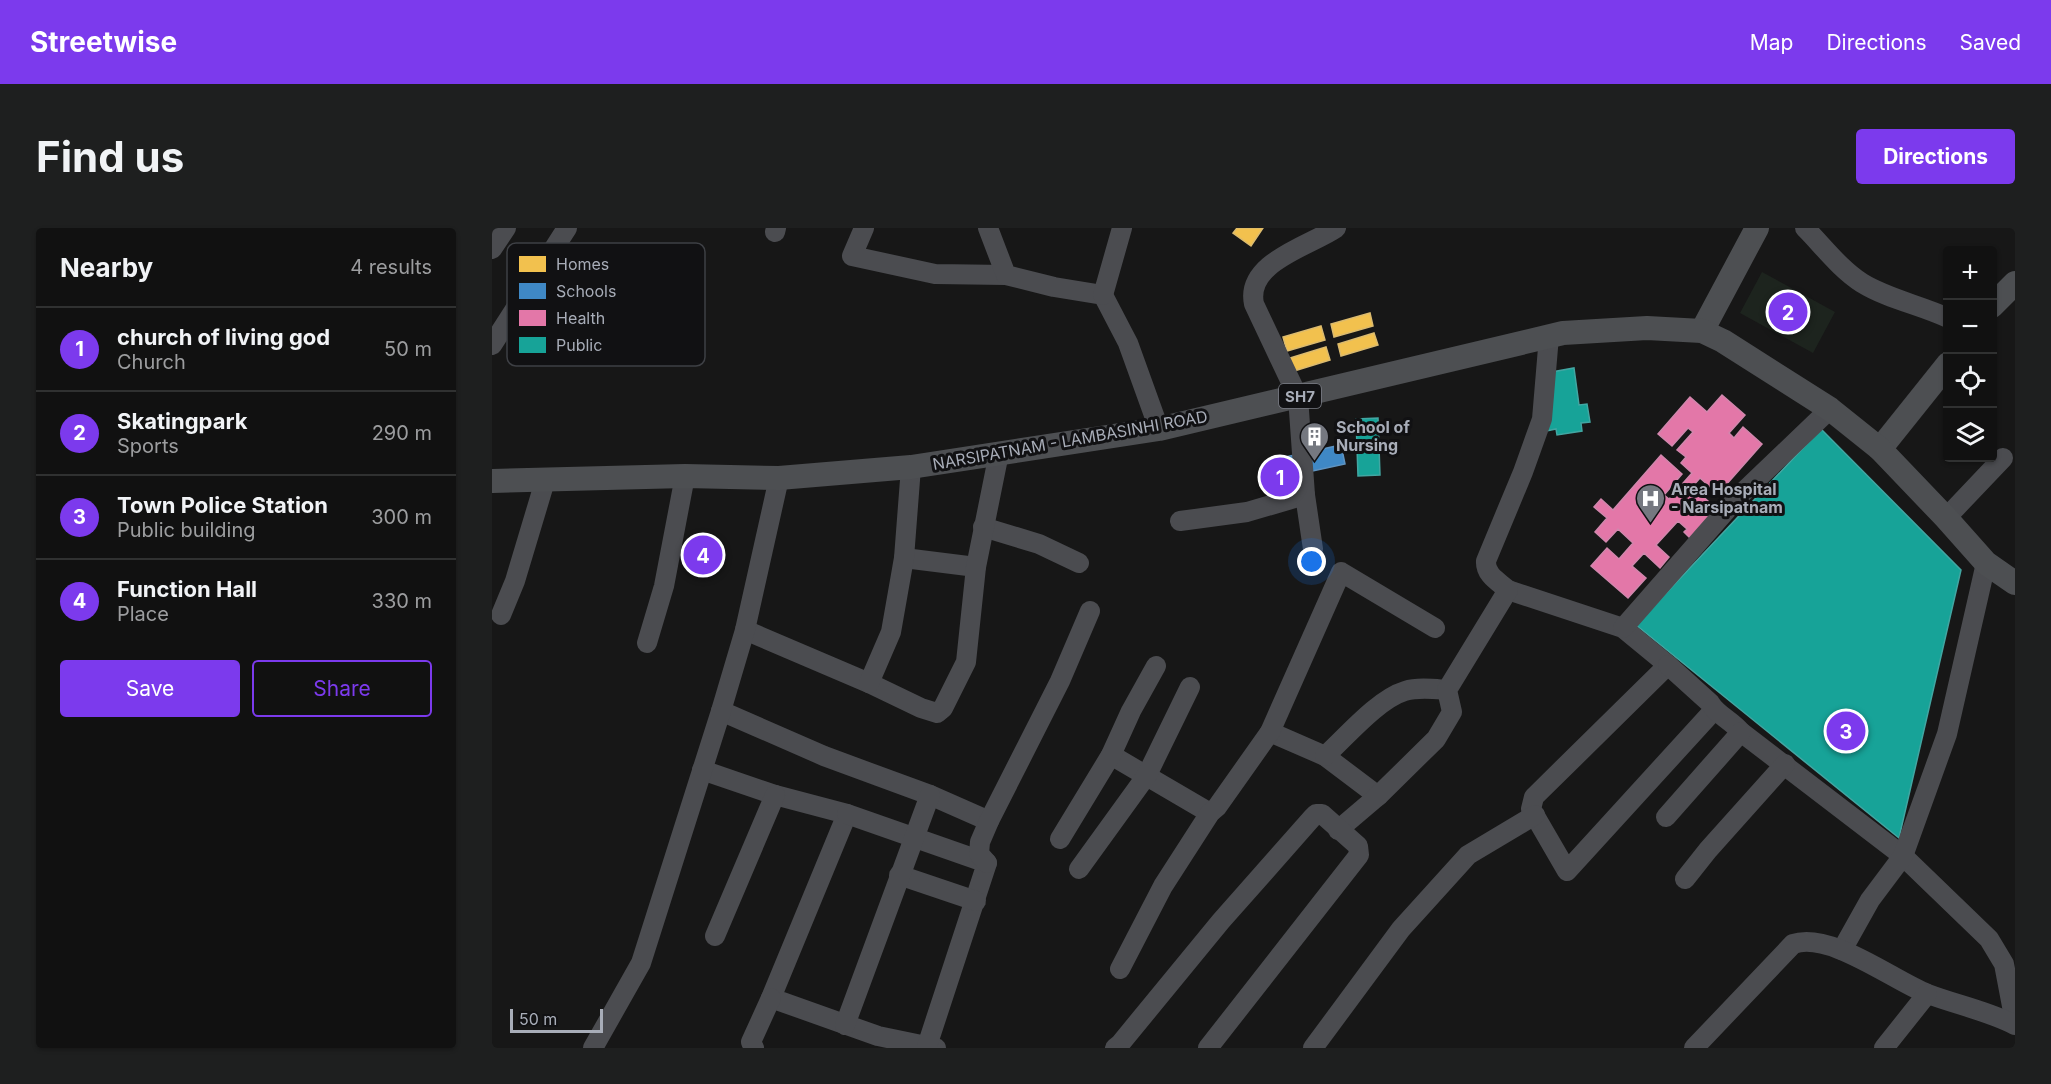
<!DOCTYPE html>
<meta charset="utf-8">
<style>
:root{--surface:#111;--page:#1e1f1f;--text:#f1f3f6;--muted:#9c9d9f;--line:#303131;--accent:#7c3aed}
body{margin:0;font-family:Inter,sans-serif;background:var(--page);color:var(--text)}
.controls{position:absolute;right:18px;top:18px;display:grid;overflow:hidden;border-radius:6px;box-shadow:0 2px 4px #0004}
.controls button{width:54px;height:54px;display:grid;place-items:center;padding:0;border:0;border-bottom:2px solid var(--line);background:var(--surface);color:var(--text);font:30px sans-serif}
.scale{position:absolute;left:18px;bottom:15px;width:93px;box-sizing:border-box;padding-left:6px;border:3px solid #a8adb8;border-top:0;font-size:16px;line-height:21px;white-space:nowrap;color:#a8adb8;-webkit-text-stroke:4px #111113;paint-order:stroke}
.you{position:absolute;left:820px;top:334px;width:21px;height:21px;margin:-15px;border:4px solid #fff;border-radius:50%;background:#1a73e8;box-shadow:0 0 0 9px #1a73e833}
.badge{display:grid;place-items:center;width:39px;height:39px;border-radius:50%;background:var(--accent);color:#fff;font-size:20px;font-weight:700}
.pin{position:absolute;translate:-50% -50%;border:3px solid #fff;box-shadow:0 2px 6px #0006}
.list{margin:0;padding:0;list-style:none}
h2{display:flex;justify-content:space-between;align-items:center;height:78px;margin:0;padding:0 24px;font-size:26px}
h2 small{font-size:20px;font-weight:400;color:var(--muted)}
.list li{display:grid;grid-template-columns:39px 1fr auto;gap:18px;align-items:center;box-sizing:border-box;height:84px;padding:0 24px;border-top:2px solid var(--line)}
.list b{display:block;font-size:22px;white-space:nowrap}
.list p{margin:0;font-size:20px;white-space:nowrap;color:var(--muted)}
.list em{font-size:20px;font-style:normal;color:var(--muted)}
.actions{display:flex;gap:12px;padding:18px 24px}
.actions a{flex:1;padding:14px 0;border:2px solid var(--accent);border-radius:6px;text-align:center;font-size:21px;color:var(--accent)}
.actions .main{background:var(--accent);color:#fff}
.icon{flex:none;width:33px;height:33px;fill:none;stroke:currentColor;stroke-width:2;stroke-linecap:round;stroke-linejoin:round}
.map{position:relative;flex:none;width:1523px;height:820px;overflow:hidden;border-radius:6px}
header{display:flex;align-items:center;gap:36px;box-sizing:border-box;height:84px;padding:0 30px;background:var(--accent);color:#fff}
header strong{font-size:28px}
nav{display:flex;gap:33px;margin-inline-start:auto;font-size:21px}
.intro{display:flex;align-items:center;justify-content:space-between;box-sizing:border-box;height:144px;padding:0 36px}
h1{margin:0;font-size:42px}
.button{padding:15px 27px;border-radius:6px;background:var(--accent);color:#fff;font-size:21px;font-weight:700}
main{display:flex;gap:36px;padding:0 36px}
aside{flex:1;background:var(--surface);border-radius:6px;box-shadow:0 2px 4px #0004}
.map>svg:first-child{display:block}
.green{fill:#1d241e}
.homes{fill:#f2c14e;stroke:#dcbb6e;stroke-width:1.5}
.schools{fill:#3f88c5;stroke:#5e93c1;stroke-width:1.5}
.health{fill:#e377a8;stroke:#d187ad;stroke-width:1.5}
.public{fill:#17a398;stroke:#42a6a2;stroke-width:1.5}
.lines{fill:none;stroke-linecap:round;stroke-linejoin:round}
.minor{stroke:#4b4c50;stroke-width:20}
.major{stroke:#4d4f52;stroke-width:24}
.labels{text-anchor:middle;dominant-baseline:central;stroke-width:6;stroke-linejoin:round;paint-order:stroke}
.shield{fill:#111113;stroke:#7b7e86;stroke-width:1.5}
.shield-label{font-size:15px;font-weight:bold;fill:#a8adb8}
.poi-label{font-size:16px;font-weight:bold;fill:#a8adb8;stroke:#111113;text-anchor:start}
.street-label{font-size:16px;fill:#a8adb8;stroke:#111113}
.key{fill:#111113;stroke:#3e4045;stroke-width:1.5}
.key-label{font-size:16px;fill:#a8adb8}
</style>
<header>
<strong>Streetwise</strong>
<nav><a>Map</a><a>Directions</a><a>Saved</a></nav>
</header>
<div class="intro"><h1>Find us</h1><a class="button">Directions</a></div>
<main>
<aside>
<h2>Nearby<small>4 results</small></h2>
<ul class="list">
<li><span class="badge">1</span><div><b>church of living god</b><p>Church</p></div><em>50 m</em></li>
<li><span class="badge">2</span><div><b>Skatingpark</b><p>Sports</p></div><em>290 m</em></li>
<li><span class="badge">3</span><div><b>Town Police Station</b><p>Public building</p></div><em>300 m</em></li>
<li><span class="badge">4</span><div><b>Function Hall</b><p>Place</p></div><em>330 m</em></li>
</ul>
<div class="actions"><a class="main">Save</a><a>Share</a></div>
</aside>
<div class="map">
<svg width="1523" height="820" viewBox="0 0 1523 820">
<rect width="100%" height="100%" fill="#171717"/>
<path class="green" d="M1270 44 1343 84 1321 125 1248 85Z"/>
<g class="homes">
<path d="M745 0H771L759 18 741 5Z"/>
<path d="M878 85 881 98 842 109 839 96Z"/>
<path d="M829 98 833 112 795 123 791 109Z"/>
<path d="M882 105 886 117 849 128 846 116Z"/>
<path d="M834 119 838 132 802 143 798 130Z"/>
<path d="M196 312 230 319 226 341 192 334Z"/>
</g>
<path class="schools" d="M849 217 853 236 797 248 793 229Z"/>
<path class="health" d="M1230 167 1253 187 1237 205 1242 210 1251 199 1270 216 1226 266 1208 250 1200 259 1224 280 1198 310 1192 304 1195 301 1186 293 1164 317 1177 329 1168 340 1152 325 1140 338 1154 350 1136 370 1099 338 1115 320 1127 331 1141 315 1126 301 1114 314 1103 304 1115 290 1102 279 1109 271 1121 282 1169 227 1190 246 1172 267 1177 271 1200 245 1189 235 1194 229 1185 222 1201 204 1196 200 1180 218 1166 206 1198 169 1215 184Z"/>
<g class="public">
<path d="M1082 140 1087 177 1095 176 1098 194 1089 195 1090 203 1065 207 1064 201 1054 203 1060 144Z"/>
<path d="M886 190 888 247 866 248 864 191Z"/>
<path d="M1329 201 1469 342 1407 610 1144 397Z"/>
</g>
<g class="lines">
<g class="minor">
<path d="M372 0 360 28 443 46 514 47"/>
<path d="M496 0 514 47 562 59 611 67 636 115 667 201"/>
<path d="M1313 0C1331 18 1348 41 1370 55 1396 71 1428 77 1456 90"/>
<path d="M283 4 284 0"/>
<path d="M0 21 14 0"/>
<path d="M611 67 630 0"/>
<path d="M0 117 75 0"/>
<path d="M1454 290 1511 230"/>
<path d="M688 293 755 284 813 267"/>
<path d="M491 299 547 316 587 335"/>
<path d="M821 321 813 267 806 169 762 76C753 34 818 18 844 0"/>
<path d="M412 330 484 339"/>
<path d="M1016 362 1131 400 1176 437 1042 569 1039 581 1075 643 1222 482"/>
<path d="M9 387 23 353 53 253"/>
<path d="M1131 400 1245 270 1338 181"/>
<path d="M253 402 377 455 429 480 445 485 451 480 474 434 484 339 507 225"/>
<path d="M155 415 172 358 193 248"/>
<path d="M1176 437 1218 475C1225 487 1239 492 1249 504L1411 628 1497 711 1512 736 1523 794"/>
<path d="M377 455 399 404 412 330 419 239"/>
<path d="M229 483 332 528 438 567 497 593"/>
<path d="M778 504 833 528 886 568"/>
<path d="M619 527 718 585"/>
<path d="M833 528C854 509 886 471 913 463 926 459 942 461 955 462"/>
<path d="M210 542 283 567 355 586 279 770 386 808 444 820"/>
<path d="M355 586 495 635 435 818"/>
<path d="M1174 589 1249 504"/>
<path d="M846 602 886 568 944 511 960 484 955 462 1016 362C1007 354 993 347 994 333L1031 244 1050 191 1057 108"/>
<path d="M568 611 619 527 639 483 664 438"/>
<path d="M495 635 487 626 488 614 497 593 568 453 598 383"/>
<path d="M587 641 655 547 698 459"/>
<path d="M407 647 484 673"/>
<path d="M1193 651 1216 622 1293 536"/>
<path d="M223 708 283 567"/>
<path d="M1350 722 1378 672 1411 628 1455 506 1494 335"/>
<path d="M628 741 671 658 718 585 725 579 778 504 849 344 943 400"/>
<path d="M353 797 438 567"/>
<path d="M101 820 149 735 229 483 253 402 287 250"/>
<path d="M262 820 259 814 279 770"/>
<path d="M623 820 628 816 729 693 820 590 824 586H830L866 618 867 627 716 820"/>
<path d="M821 820 909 701 976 627 1043 587"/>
<path d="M1202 820 1301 716C1338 703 1402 753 1436 766 1465 777 1496 783 1523 797"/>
<path d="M1392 820 1435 766"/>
</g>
<g class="major">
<path d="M1500 78 1523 55"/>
<path d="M1210 103 1265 0"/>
<path d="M1388 221 1456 136"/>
<path d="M0 253 193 248 287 250 419 239 667 201 1071 105 1155 100 1210 103 1231 113 1338 181 1388 221 1454 290 1494 335 1523 355"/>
</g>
</g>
<defs>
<symbol id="building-pin" viewBox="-11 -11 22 30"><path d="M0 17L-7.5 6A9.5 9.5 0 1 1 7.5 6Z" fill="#757880" stroke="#111113"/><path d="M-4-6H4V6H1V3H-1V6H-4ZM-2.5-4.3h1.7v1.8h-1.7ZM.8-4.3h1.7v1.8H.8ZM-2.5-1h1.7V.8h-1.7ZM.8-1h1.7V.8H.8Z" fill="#fff"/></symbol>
<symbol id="hospital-pin" viewBox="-11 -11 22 30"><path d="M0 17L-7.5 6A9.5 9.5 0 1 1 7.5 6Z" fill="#757880" stroke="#111113"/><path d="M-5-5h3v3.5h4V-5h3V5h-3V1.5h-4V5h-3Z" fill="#fff"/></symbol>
</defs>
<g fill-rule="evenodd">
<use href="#building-pin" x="806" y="192" width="33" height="45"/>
<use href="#hospital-pin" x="1142" y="254" width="33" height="45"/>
</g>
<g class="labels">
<rect class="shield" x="787" y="156" width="42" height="24" rx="4.5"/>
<g class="shield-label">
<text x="808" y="168">SH7</text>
</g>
<g class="poi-label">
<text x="844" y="199">School of<tspan x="844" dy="18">Nursing</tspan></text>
<text x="1179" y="261">Area Hospital<tspan x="1179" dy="18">- Narsipatnam</tspan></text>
</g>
<g class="street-label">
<text transform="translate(578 212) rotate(-10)">NARSIPATNAM - LAMBASINHI ROAD</text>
</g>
</g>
<rect x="15" y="15" width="198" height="123" rx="9" class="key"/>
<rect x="27" y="28" width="27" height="16" fill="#f2c14e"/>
<rect x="27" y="55" width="27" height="16" fill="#3f88c5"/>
<rect x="27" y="82" width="27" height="16" fill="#e377a8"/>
<rect x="27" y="109" width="27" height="16" fill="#17a398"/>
<g class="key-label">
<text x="64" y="42">Homes</text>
<text x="64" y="69">Schools</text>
<text x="64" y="96">Health</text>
<text x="64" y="123">Public</text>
</g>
</svg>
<div class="controls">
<button>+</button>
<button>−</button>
<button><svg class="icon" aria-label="locate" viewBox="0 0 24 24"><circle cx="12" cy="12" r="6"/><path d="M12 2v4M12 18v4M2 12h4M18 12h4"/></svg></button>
<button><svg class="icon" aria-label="layers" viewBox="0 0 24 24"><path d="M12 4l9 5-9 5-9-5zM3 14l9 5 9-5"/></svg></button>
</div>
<div class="scale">50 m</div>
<div class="you"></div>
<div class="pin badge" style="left:788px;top:249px">1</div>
<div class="pin badge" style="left:1296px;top:84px">2</div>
<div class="pin badge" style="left:1354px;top:503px">3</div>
<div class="pin badge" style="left:211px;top:327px">4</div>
</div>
</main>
